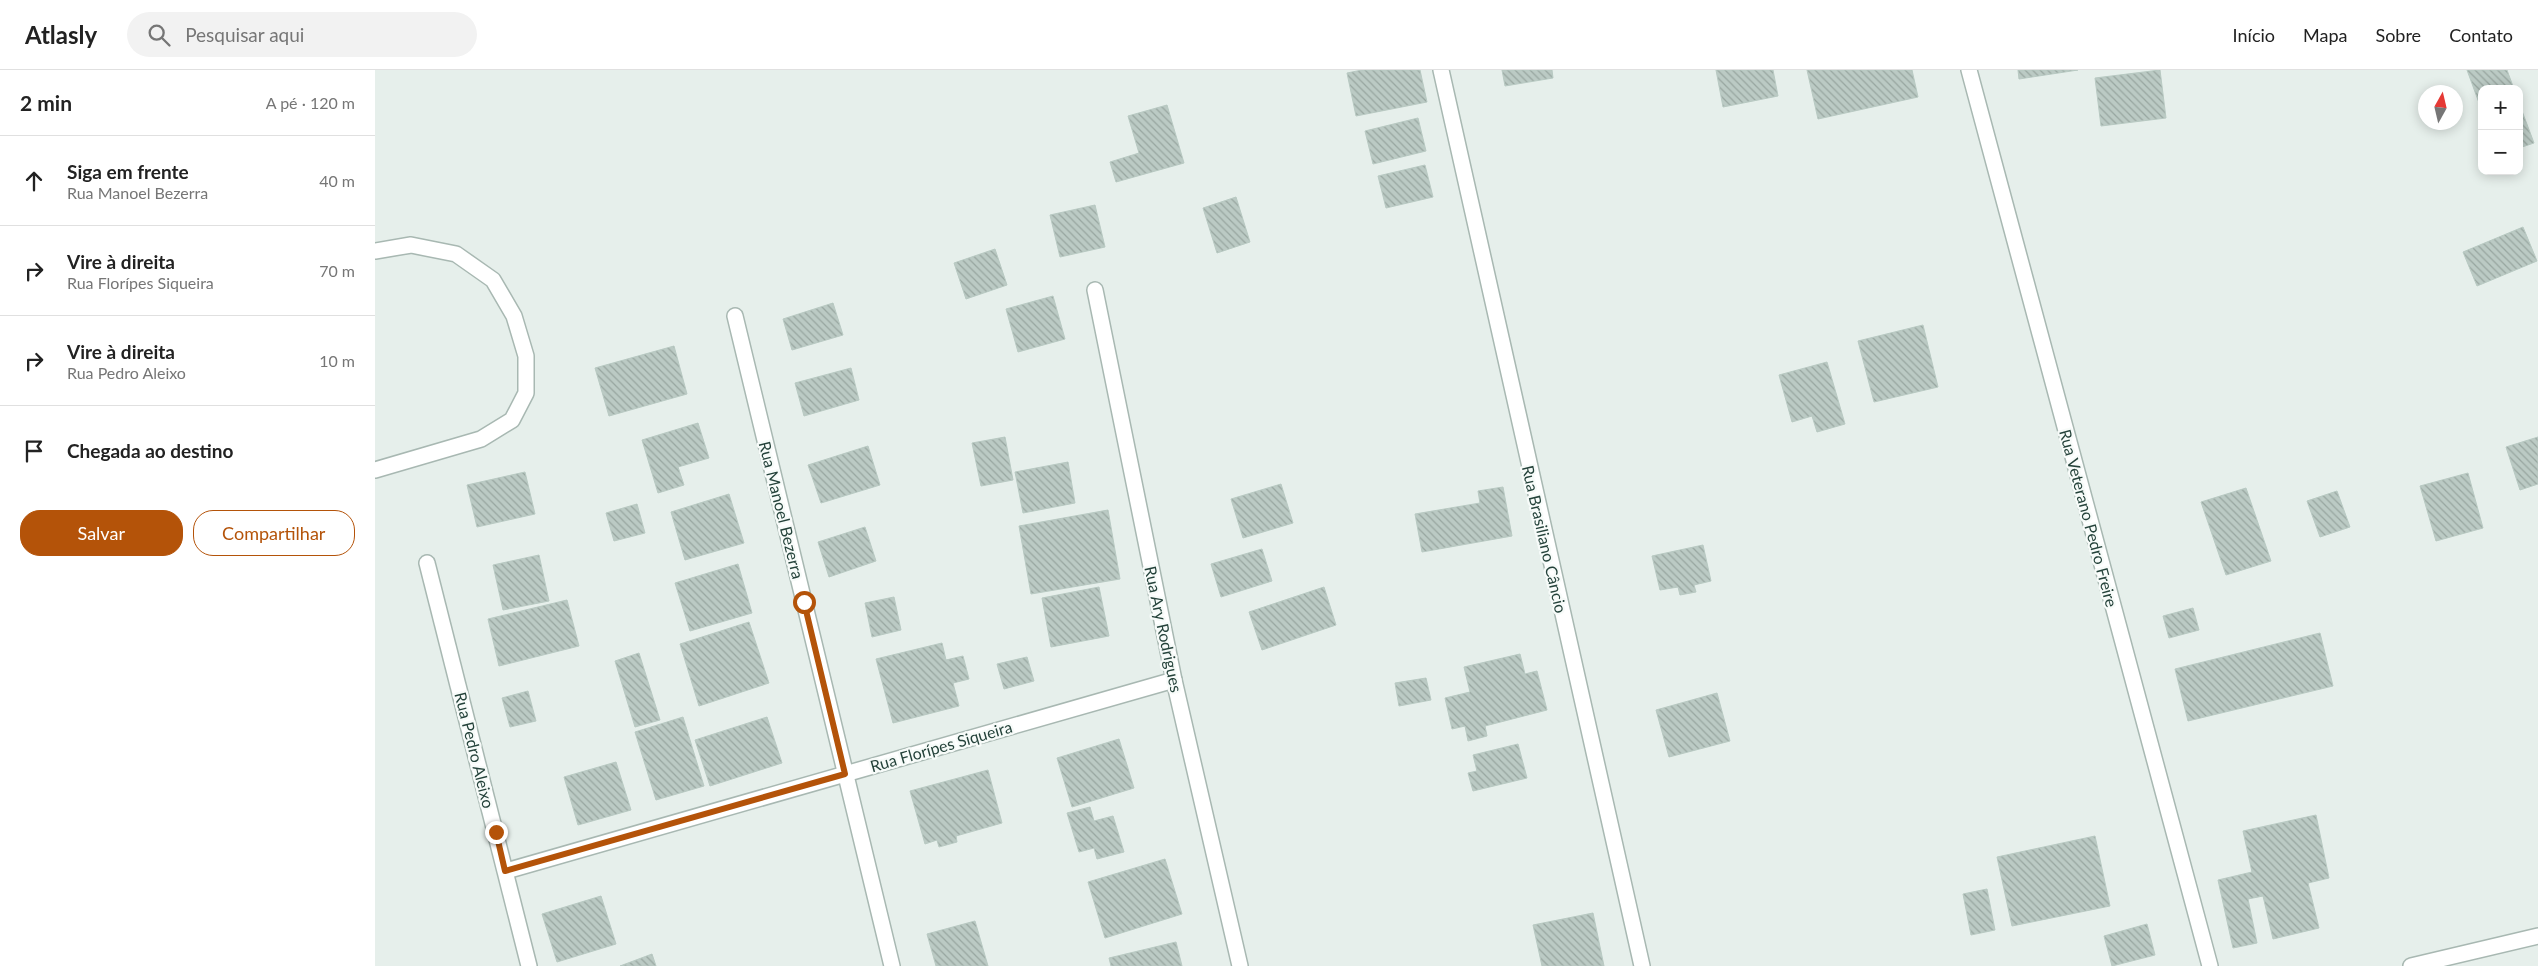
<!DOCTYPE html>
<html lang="pt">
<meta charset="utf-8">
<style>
:root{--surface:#fff;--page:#f2f2f2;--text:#222;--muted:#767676;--line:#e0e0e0;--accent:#b45309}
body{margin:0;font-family:Lato,sans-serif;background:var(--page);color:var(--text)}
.controls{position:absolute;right:15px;top:15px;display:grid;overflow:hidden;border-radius:10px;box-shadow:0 2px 12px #0003}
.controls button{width:45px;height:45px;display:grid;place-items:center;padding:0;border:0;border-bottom:1px solid var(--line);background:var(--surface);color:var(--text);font:25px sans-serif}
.compass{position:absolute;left:2043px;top:15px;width:45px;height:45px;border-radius:50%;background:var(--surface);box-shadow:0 2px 12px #0003;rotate:8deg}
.stop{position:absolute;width:15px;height:15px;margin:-11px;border:4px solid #b45309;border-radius:50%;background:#fff}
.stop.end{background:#b45309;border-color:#fff;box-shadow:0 1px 5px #0008}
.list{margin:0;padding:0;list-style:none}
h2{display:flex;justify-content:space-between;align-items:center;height:65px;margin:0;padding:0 20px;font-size:21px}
h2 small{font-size:16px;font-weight:400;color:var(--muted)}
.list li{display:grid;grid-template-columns:32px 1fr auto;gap:15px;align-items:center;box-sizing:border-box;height:90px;padding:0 20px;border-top:1px solid var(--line)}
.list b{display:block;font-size:19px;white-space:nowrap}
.list p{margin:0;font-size:16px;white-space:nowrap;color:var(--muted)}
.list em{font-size:16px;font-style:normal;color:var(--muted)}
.actions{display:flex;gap:10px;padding:15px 20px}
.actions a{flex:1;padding:11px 0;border:1px solid var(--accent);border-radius:20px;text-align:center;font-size:18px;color:var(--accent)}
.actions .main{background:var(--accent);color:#fff}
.icon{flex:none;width:28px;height:28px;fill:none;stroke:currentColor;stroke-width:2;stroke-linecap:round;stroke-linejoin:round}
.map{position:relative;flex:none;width:2163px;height:896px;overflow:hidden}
header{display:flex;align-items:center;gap:30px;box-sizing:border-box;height:70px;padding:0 25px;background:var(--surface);border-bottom:1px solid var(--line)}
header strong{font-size:24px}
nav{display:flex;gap:28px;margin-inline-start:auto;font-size:18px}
.search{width:350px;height:45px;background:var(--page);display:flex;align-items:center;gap:12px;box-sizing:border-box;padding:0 18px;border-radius:28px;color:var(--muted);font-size:19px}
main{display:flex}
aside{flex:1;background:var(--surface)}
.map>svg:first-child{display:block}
.building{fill:url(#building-back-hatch);stroke:#b8c9c2}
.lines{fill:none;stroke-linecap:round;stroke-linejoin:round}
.lane-casing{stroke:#a8b8b2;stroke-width:18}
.street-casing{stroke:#a8b8b2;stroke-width:18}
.lane{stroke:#fff;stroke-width:15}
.street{stroke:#fff;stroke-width:15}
.route{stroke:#b45309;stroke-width:6}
.labels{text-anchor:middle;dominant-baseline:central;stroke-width:4.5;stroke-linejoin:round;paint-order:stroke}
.street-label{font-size:16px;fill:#24423a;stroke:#f7fbf9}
</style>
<header>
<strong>Atlasly</strong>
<div class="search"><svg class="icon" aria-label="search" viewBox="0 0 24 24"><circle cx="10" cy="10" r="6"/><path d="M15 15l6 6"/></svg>Pesquisar aqui</div>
<nav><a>Início</a><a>Mapa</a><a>Sobre</a><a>Contato</a></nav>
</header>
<main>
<aside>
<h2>2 min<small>A pé · 120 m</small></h2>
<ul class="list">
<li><svg class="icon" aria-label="ahead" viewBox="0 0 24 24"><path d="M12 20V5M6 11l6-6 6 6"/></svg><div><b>Siga em frente</b><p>Rua Manoel Bezerra</p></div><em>40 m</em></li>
<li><svg class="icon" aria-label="right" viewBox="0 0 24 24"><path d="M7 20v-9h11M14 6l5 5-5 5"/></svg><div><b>Vire à direita</b><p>Rua Florípes Siqueira</p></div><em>70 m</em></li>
<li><svg class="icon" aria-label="right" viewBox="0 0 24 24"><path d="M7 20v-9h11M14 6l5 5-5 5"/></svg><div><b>Vire à direita</b><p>Rua Pedro Aleixo</p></div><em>10 m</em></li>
<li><svg class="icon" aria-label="arrive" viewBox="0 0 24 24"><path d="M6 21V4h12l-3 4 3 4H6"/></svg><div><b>Chegada ao destino</b></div></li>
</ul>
<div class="actions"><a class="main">Salvar</a><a>Compartilhar</a></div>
</aside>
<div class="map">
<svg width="2163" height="896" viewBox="0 0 2163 896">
<defs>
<pattern id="building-back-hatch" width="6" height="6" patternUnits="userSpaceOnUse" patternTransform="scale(1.25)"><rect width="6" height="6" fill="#bbcac4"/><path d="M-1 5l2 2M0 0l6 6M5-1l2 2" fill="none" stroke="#98a6a0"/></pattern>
</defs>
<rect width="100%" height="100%" fill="#e6efeb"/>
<g class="building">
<path d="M987 0H1045L1052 32 981 46 972 3Z"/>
<path d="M1127 0H1177L1178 8 1130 16Z"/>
<path d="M1341 0H1398L1403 26 1348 37Z"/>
<path d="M1432 0H1537L1543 27 1443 49Z"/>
<path d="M1643 0H1703L1644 9Z"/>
<path d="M1785 0 1791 48 1726 56 1720 8Z"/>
<path d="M2092 0H2132L2139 19H2107V41Z"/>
<path d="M2144 33 2159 73 2144 78Z"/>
<path d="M792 35 809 93 741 112 735 92 764 83 753 46Z"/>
<path d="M1043 48 1051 81 998 94 990 61Z"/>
<path d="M1050 95 1058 127 1011 138 1003 106Z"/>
<path d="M861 127 875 172 842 183 828 138Z"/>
<path d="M720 135 730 177 685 187 675 145Z"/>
<path d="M2148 157 2162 191 2102 216 2088 182Z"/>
<path d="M620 179 632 215 591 229 579 193Z"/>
<path d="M678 226 690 269 643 282 631 239Z"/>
<path d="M458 233 468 265 417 280 408 249Z"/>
<path d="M1548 255 1563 317 1499 332 1483 271Z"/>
<path d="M299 276 312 324 234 346 220 298Z"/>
<path d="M1452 292 1470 354 1442 362 1437 346 1417 352 1404 305Z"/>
<path d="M476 298 484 330 429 346 420 313Z"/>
<path d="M323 353 334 388 303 397 309 415 283 423 267 370Z"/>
<path d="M630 367 638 410 606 416 597 373Z"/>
<path d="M2163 367V414L2145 420 2131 377Z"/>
<path d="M493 376 505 415 446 433 433 395Z"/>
<path d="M693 392 700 433 648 443 640 402Z"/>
<path d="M150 402 160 444 102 457 92 415Z"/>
<path d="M2093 403 2108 458 2061 471 2045 416Z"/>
<path d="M906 414 918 453 868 468 856 429Z"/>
<path d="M1128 417 1137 466 1047 482 1040 444 1105 433 1103 421Z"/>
<path d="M1871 418 1896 491 1851 505 1826 432Z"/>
<path d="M1962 421 1975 457 1945 467 1932 431Z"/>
<path d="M354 424 369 473 310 490 296 442Z"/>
<path d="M262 434 270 463 239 471 231 443Z"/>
<path d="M733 440 745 509 656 524 644 456Z"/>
<path d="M490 457 501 491 454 507 443 472Z"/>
<path d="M1328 475 1336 511 1319 515 1321 522 1305 525 1303 517 1285 520 1277 486Z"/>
<path d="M887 479 897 511 846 527 836 494Z"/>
<path d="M164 485 174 531 128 540 118 495Z"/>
<path d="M363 494 377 543 315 561 300 513Z"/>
<path d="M724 517 734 566 676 577 667 528Z"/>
<path d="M949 517 961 555 887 580 874 542Z"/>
<path d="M519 527 526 560 497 567 490 533Z"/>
<path d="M192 530 204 576 124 596 113 549Z"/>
<path d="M1818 538 1824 560 1794 568 1788 546Z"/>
<path d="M374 552 394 613 324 636 305 574Z"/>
<path d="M1945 563 1958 616 1813 651 1800 599Z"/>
<path d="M567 573 571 590 588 586 594 609 578 613 584 636 518 653 501 589Z"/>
<path d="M264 583 285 650 260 657 240 591Z"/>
<path d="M1145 584 1150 604 1162 601 1172 640 1110 656 1112 666 1093 671 1090 656 1077 659 1070 628 1095 622 1089 597Z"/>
<path d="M652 587 659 611 629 619 622 594Z"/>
<path d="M1051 608 1056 630 1024 636 1020 613Z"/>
<path d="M153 621 161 651 135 657 127 628Z"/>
<path d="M1342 623 1355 671 1294 687 1281 640Z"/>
<path d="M308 647 329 716 281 730 260 662Z"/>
<path d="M392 647 407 693 335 716 320 670Z"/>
<path d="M744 669 759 718 697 737 682 688Z"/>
<path d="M1143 674 1152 708 1098 721 1093 703 1102 701 1098 685Z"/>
<path d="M241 692 256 740 203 755 189 707Z"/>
<path d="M613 700 627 753 581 766 582 772 564 777 562 770 550 774 535 721Z"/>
<path d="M715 737 719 751 738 746 749 782 722 789 719 778 704 782 692 743Z"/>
<path d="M1941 745 1954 808 1933 813 1944 858 1898 869 1888 826 1873 829 1882 873 1858 878 1843 810 1877 802 1868 761Z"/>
<path d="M1720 766 1735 836 1637 856 1622 787Z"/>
<path d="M790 789 807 844 730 868 713 812Z"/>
<path d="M1612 819 1620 860 1596 865 1588 824Z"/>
<path d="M226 826 241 874 182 892 167 844Z"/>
<path d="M1218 843 1229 896H1167L1158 855Z"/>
<path d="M600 851 613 896H561L552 864Z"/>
<path d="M1772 854 1780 885 1737 896 1729 866Z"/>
<path d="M801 872 807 896H736L734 888Z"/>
<path d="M277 884 281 896H245Z"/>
</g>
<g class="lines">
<defs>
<path id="lane" d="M0 181 36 175 81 184 118 210 139 246 151 286V323L137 350 106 369 0 400"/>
<g id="street">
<path d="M1066 0 1267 896"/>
<path d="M1594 0 1835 896"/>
<path d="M720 220 799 610 865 896"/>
<path d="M360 246 517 896"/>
<path d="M52 493 154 896"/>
<path d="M131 801 799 610"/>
<path d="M2036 896 2163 866"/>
</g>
</defs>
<use href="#lane" class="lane-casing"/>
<use href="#street" class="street-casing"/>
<use href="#lane" class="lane"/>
<use href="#street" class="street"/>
</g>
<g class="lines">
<path class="route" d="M121 762 130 801 470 704 429 532"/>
</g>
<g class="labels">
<g class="street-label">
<text transform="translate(407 440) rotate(76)">Rua Manoel Bezerra</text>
<text transform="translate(1714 448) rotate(75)">Rua Veterano Pedro Freire</text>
<text transform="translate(1170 469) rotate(77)">Rua Brasiliano Câncio</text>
<text transform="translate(789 559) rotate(78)">Rua Ary Rodrigues</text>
<text transform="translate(566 676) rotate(-16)">Rua Florípes Siqueira</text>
<text transform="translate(100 680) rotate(76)">Rua Pedro Aleixo</text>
</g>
</g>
</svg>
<div class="controls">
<button>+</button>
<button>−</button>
</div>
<svg class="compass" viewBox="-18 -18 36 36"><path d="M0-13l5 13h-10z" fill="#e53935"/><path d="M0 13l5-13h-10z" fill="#767676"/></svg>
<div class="stop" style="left:429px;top:532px"></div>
<div class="stop end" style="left:121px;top:762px"></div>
</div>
</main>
